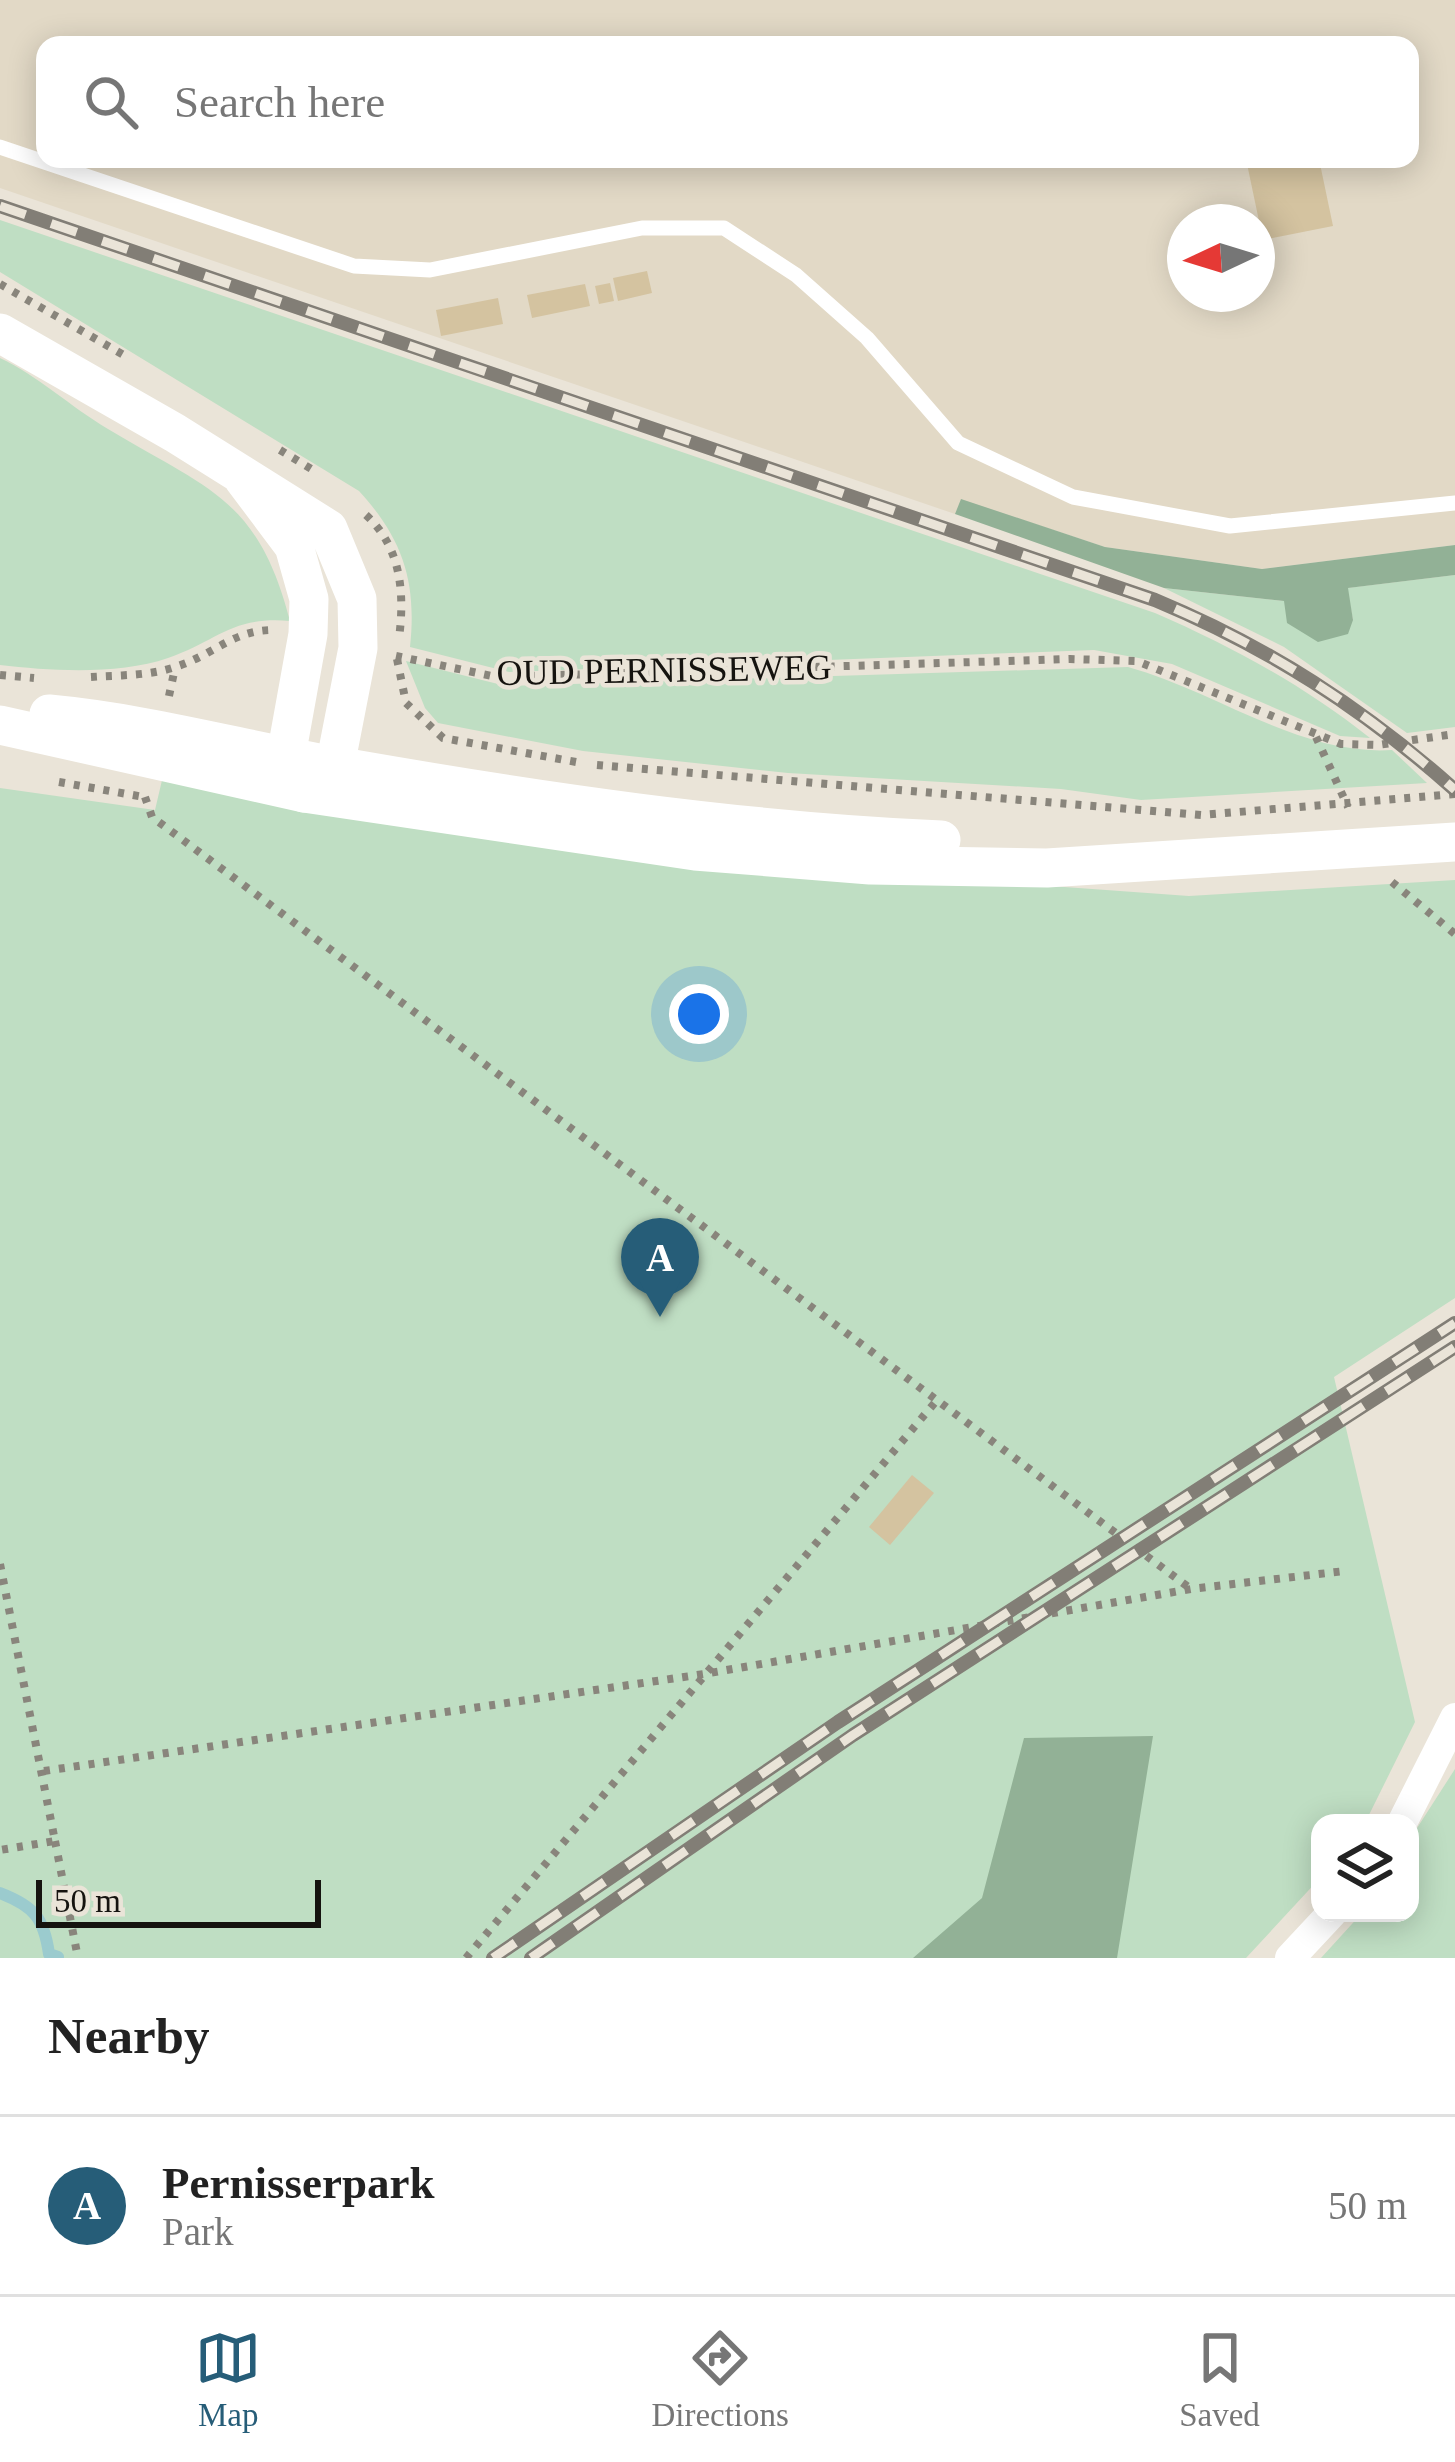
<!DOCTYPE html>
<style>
:root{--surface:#fff;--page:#f2f2f2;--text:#222;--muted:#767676;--line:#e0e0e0;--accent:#265d78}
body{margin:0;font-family:Georgia,serif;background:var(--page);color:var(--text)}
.controls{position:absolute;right:36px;bottom:36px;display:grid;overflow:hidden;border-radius:24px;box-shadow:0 6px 30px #0003}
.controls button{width:108px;height:108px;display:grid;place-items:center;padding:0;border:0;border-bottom:3px solid var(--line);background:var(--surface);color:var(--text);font:60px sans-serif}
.compass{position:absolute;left:1167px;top:204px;width:108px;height:108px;border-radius:50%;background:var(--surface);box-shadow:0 6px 30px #0003;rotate:266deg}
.scale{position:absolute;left:36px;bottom:30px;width:285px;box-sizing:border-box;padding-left:12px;border:6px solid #15130f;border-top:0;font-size:33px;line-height:42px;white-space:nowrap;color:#15130f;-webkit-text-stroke:9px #eae4d8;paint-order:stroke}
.you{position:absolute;left:699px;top:1014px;width:42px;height:42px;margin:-30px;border:9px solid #fff;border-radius:50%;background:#1a73e8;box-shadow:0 0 0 18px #1a73e833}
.badge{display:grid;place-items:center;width:78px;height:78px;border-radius:50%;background:var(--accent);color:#fff;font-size:39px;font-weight:700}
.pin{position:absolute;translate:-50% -99px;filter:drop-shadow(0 3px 6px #0008)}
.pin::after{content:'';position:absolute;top:63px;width:42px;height:36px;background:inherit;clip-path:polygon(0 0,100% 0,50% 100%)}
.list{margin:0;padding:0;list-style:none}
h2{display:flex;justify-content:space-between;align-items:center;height:156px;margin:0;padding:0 48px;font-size:51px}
h2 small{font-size:39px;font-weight:400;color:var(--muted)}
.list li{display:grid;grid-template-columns:78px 1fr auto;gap:36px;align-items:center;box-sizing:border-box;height:180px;padding:0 48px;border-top:3px solid var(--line)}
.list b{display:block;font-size:45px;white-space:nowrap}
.list p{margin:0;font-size:39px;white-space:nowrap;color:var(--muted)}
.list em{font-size:39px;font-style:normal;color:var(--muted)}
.icon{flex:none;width:66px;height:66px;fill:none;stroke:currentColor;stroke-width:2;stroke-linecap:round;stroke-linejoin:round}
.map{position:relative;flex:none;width:1455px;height:1958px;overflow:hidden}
.search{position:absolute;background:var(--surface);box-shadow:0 6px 30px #0003;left:36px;right:36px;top:36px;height:132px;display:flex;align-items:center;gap:30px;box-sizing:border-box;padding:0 42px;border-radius:24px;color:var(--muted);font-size:45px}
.sheet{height:336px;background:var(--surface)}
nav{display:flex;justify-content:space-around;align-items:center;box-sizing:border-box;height:168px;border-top:3px solid var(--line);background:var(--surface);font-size:33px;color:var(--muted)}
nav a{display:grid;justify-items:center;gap:6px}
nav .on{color:var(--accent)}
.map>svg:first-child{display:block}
.built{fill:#e2d9c6;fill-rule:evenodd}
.green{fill:#bfdec3}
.forest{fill:#92b196}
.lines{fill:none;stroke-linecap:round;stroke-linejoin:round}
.stream{stroke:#9bcbce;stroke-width:12}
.building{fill:#d4c3a0}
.path{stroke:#89857c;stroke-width:8;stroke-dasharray:6 9;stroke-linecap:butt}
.service{stroke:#fff;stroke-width:15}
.minor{stroke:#fff;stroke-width:30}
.tertiary{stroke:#fff;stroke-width:39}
.rail-casing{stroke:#827e76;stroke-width:14}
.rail{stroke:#eae4d8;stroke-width:9;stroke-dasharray:27;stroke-linecap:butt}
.labels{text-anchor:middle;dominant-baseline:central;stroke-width:9;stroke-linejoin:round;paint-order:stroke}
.street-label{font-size:36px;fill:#15130f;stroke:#eae4d8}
</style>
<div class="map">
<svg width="1455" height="1958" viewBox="0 0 1455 1958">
<rect width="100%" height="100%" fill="#eae4d8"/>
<path class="built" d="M0 0H1455V545L1262 569 1105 547 962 500 955 514 0 188ZM45 45H1410V159H45ZM1185 222H1257V294H1185Z"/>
<g class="green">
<path d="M0 220 1155 613C1233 647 1303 685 1370 738L1340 736 1172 664 1094 650 509 672 410 647C417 582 403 539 359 491L0 272Z"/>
<path d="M0 358C38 376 71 407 108 429 207 489 258 497 290 621 231 616 218 641 168 658 119 675 51 671 0 665Z"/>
<path d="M1455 575V727L1407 733 1284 647 1164 588 1284 601 1353 620 1347 588Z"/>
<path d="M406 661 506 686 1128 667C1216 691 1300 756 1392 750L1427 783 1141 800 1061 789 788 773 583 751 438 723 425 708Z"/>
<path d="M163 776 994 882 1189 896 1455 880V1298L1334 1377 1415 1722 1365 1823H1320V1878L1246 1958H0V788L155 810Z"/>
<path d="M1455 1769V1958H1321L1362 1913H1410V1839Z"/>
</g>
<g class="forest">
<path d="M961 499 1105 547 1262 569 1455 545V575L1348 588 1353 620 1348 634 1318 642 1287 623 1284 601 1164 588 955 514Z"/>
<path d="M1153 1736 1117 1958H913L982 1898 1024 1738Z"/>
</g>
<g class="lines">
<path class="stream" d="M0 1893C34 1906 44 1918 49 1954L58 1957"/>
</g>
<g class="building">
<path d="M1246 159H1319L1333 226 1263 240Z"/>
<path d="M647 271 652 293 618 301 613 278Z"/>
<path d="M610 283 614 301 599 304 595 286Z"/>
<path d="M585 284 590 306 532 318 527 295Z"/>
<path d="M498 298 503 324 441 336 436 310Z"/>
<path d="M912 1475 934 1493 890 1545 869 1527Z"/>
</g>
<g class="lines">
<g class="path">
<path d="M0 284 129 358"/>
<path d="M280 450 313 470"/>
<path d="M366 515C401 547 405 593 399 638"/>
<path d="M396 656 497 677 1070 659 1137 661 1341 744 1378 745 1455 734"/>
<path d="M397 659 406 703 443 738 576 762"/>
<path d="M0 675 34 678"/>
<path d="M91 677C120 675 151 676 178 666 215 654 234 629 276 630"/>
<path d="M169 696 175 668"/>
<path d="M1316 737 1348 807"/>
<path d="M597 765 1202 815 1455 794"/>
<path d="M59 782 144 797"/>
<path d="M145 797 152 817 1191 1589"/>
<path d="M1392 882 1455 934"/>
<path d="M0 1564 55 1841 0 1850"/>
<path d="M44 1771 704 1674 1191 1589 1345 1571"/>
<path d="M55 1841 78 1958"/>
<path d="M466 1958 937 1400"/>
</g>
<path class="service" d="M0 147 354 266 430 270 642 228H724L796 275 867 338 958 443 1073 497 1230 526 1455 503"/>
<g class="minor">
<path d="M1402 1823 1455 1718"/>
<path d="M1290 1958 1332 1913"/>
</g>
<g class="tertiary">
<path d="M0 333 175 433 328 529 357 599 358 648 335 766 304 793 286 756 308 634 309 599 294 546 243 478"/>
<path d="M49 714C146 723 240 749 336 766 535 801 738 831 941 840"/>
<path d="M0 725 304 793 695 851 870 865 1047 868 1455 842"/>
</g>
<defs>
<g id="rail">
<path d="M0 206 1155 600C1268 647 1363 708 1455 790"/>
<path d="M493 1958 838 1722 1455 1323"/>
<path d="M531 1958 853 1735 1455 1347"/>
</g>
</defs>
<use href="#rail" class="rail-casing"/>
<use href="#rail" class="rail"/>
</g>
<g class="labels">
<g class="street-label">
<text transform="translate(664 670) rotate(-1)">OUD PERNISSEWEG</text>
</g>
</g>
</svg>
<div class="controls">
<button><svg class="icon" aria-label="layers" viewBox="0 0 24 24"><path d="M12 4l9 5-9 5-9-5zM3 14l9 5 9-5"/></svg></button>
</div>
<svg class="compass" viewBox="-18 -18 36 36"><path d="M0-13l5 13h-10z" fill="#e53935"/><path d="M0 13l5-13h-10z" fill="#767676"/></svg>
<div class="scale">50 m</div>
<div class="you"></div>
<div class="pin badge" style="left:660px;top:1317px">A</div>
<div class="search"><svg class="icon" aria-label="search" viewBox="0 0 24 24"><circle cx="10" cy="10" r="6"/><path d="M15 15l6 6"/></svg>Search here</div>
</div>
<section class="sheet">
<h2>Nearby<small></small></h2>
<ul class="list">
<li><span class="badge">A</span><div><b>Pernisserpark</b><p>Park</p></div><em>50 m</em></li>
</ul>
</section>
<nav>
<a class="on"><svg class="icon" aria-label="map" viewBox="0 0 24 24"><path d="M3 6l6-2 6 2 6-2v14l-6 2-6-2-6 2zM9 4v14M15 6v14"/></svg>Map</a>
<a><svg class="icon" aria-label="directions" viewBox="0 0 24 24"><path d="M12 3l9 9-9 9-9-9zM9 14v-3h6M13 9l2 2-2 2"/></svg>Directions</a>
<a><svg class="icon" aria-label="saved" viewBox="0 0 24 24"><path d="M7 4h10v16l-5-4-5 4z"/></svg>Saved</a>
</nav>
